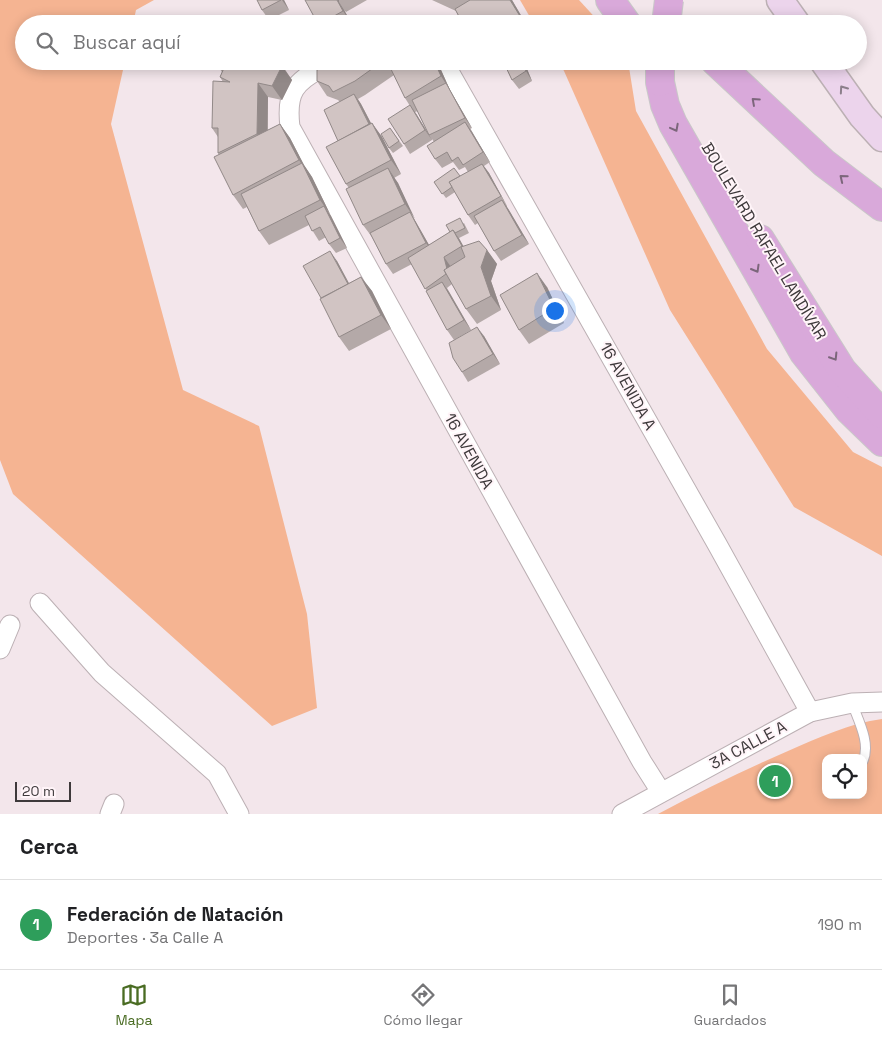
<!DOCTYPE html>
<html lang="es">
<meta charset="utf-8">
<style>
:root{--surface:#fff;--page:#f6f6f6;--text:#202124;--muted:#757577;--line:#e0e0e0;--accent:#4a6c23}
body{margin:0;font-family:"Space Grotesk",sans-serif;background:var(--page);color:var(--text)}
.controls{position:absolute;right:15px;bottom:15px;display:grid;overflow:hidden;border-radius:10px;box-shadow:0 2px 12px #0003}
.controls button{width:45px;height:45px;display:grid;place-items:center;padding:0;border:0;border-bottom:1px solid var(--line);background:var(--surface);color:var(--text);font:25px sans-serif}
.scale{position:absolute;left:15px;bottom:12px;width:56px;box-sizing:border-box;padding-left:5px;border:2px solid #3e393b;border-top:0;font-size:14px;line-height:18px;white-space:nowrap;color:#3e393b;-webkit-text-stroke:4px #fff4f8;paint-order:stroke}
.you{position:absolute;left:554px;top:310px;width:18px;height:18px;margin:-12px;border:4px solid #fff;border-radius:50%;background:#1a73e8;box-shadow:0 0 0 8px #1a73e833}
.badge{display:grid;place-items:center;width:32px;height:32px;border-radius:50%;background:var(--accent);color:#fff;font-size:16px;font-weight:700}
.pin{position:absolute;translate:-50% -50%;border:2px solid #fff;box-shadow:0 1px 5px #0006}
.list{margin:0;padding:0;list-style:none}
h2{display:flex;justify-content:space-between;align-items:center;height:65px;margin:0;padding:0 20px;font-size:21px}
h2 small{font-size:16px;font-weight:400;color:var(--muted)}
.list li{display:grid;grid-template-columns:32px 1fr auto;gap:15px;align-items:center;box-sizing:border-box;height:90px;padding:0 20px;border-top:1px solid var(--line)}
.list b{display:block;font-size:19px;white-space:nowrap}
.list p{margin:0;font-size:16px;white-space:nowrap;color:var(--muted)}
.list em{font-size:16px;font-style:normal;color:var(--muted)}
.icon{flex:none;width:28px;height:28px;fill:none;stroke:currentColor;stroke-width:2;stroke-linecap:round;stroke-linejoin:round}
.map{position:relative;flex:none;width:882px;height:814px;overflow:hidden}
.search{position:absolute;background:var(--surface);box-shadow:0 2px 12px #0003;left:15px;right:15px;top:15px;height:55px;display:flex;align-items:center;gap:12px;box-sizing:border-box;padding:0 18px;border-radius:28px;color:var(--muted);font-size:19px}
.sheet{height:155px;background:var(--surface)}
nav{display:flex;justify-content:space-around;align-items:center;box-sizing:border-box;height:70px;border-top:1px solid var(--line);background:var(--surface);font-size:14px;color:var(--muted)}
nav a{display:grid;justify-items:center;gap:2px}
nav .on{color:var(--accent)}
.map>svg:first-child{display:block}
.green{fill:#f5b492;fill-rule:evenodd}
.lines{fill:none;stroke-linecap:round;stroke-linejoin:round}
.lane-casing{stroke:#bcb0b4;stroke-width:11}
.street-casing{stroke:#bcb0b4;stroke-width:21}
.secondary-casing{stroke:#bcb0b4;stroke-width:29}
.primary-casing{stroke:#c9c8c8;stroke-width:30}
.lane{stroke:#fff;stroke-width:9}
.street{stroke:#fff;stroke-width:19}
.secondary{stroke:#ecd4ec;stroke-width:26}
.primary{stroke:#d9a9da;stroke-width:28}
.primary-bridge-casing{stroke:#c9c8c8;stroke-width:30;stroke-linecap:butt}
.primary-bridge{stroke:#d9a9da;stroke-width:28}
.wall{fill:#b4a9a8;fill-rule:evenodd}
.shaded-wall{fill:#928988}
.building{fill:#d1c4c3;stroke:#928988}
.oneway{stroke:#8c7f8b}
.oneway2{stroke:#7c667b}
.labels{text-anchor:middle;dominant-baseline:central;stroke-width:4;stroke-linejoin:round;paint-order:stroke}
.street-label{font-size:16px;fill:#3e393b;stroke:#fff4f8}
</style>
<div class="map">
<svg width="882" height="814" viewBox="0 0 882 814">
<rect width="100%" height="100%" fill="#f3e6eb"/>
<g class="green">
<path d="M0 0H154L136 10 133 24H24V61H125L111 124 183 390 259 426 307 614 317 708 272 726 13 494 0 460Z"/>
<path d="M520 0H579L601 24H534Z"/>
<path d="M558 61H628L636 111 767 349 853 452 882 467V556L794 507 670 310 564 71Z"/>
<path d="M882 719V814H658C701 791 744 770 788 751 818 738 850 723 882 719ZM826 758H863V795H826Z"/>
</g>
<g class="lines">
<defs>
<path id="lane" d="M852 703C858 720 871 743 863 761"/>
<g id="street">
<path d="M331 61C299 82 285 85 290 127L642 762 661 792"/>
<path d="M443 61 717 544 810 712"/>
<path d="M40 603 102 673 217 774 239 814"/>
<path d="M0 649 10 625"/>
<path d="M110 814 114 804"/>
<path d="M622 814 810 712 852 703 882 702"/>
</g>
<g id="secondary">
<path d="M780 0 797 24"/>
<path d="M823 61 862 116 882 138"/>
</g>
<g id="primary">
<path d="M610 0 627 24"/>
<path d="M715 61 824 163 882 207"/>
<path d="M660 82 665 105 673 124 804 353 849 410 882 442"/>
<path d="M760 239 842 370 882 414"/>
</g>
</defs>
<use href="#lane" class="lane-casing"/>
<use href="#street" class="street-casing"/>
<use href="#secondary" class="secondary-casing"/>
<use href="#primary" class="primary-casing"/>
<use href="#lane" class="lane"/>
<use href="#street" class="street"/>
<use href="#secondary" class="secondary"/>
<use href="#primary" class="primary"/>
<defs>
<g id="primary-bridge">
<path d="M666 24 669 0"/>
<path d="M660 82V61"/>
</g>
</defs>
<use href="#primary-bridge" class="primary-bridge-casing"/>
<use href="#primary-bridge" class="primary-bridge"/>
</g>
<g class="wall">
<path d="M257 0H284L289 10 269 20 262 10Z"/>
<path d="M305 0H367L346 12 344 10 352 24H318Z"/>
<path d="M432 0H512L526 24H463L456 11Z"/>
<path d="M219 61H284L282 65 292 80 282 100 268 97V130L280 124 290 138 304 165 312 177 330 214 347 248 336 253 329 244 326 237 319 241 309 225 269 245 259 231 247 207 243 209 233 195 218 153V137L212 128 223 82 220 77 222 72 217 65Z"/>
<path d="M333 61H437L450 90 472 128 470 129 490 162 484 166 489 173 507 206V207L529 244 501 261 494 251 478 223 475 225 468 215 455 192 446 198 434 182 460 176 468 172 465 167 459 170 453 162 442 168 435 159 434 142 432 139V140L410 154 404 144 410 106 405 98 394 75 365 95 358 99 361 104 371 123H372L382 137 401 174 394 178 398 183 414 219 429 245 464 223 469 233 459 238 463 247 487 250 497 264 491 281 501 310 477 324 466 309 452 284 447 288 471 330 454 340 447 330 427 291 412 264 393 274 386 264 372 237 363 225 349 188 346 184 338 141 340 102 338 100 327 96 317 81ZM418 111 428 133 415 112Z"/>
<path d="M503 61H530L525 64 532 81 519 89 512 80Z"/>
<path d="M390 128 403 146 393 153 389 148Z"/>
<path d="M337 261 349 283 361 277 372 291 391 329 349 351 339 337Z"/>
<path d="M547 287 564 323 529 344 519 330Z"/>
<path d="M484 336 500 364 468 382 462 372Z"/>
</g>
<g class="shaded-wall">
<path d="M282 0H284L289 10Z"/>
<path d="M337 0H339V2L344 10 352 24 343 11Z"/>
<path d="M510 0H512L526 24H524Z"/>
<path d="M272 61H284L278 74Z"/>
<path d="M434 61H437L450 90 472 128 465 118 446 84 441 76Z"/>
<path d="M521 61H523L525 64 532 81 526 71Z"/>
<path d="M282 66 292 80 282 100 272 86Z"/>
<path d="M258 83 268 97 267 148 257 134Z"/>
<path d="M354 94 361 104 377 135 370 125Z"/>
<path d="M410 105 417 115 432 140 425 130Z"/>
<path d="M465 122 472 132 490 162 483 152Z"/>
<path d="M372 123 382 137 401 174 391 160Z"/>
<path d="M280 124 290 138 304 165 312 177 330 214 320 200 306 171 299 160Z"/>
<path d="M482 164 489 173 507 206 501 196Z"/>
<path d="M388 168 398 183 415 219 405 204Z"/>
<path d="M502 200 509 210 529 244 522 235Z"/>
<path d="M324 206 331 216 347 248 340 238Z"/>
<path d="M410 212 416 222 433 252 426 243Z"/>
<path d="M453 230 460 240 469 256 462 246Z"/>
<path d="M487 250 497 264 491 281 501 310 491 296 481 267Z"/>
<path d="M330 251 337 261 356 297 350 287Z"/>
<path d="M444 257 451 267 448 273Z"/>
<path d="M537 273 547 287 564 323 554 308Z"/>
<path d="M361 277 372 291 391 329 381 315Z"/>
<path d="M442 282 449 292 471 330 464 320Z"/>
<path d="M477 327 484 336 500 364 493 354Z"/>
</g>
<g class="building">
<path d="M257 0H281L262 10Z"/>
<path d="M305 0H337L343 11 320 24H318Z"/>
<path d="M470 0H510L523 21 518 24H463L455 9Z"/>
<path d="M408 19 413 24H395Z"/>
<path d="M219 61H273L282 66 272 86 258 83 257 134 218 153V128H212L213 81 230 82 220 77 224 68 217 65Z"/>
<path d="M333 61H383L355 81 333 92 329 86 317 81V70Z"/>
<path d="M387 61H434L441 76 405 98Z"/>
<path d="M503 61H521L526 71 512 80Z"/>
<path d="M446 83 465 118 429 135 412 100Z"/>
<path d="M354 94 369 124 338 141 324 110Z"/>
<path d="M410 105 425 130 404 144 388 119Z"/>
<path d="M465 122 483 152 463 165 458 157 452 161 447 152 435 159 427 146Z"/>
<path d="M372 123 391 160 346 184 326 147Z"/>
<path d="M280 124 299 160 233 195 214 157Z"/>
<path d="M390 128 399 141 389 148 381 134Z"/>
<path d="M302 163 320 200 259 231 241 194Z"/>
<path d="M482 164 501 196 468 215 449 182Z"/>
<path d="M388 168 405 204 363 225 346 189Z"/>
<path d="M454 168 460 176 449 182 452 187 442 194 434 182Z"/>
<path d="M502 200 522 235 494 251 474 216Z"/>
<path d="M324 206 340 238 329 244 320 227 312 231 305 216Z"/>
<path d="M410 212 426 243 386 264 370 233Z"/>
<path d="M460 218 465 228 455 233 453 230 450 232 446 225Z"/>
<path d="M453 230 462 246 444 257 447 269 444 270 446 274 425 289 408 258Z"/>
<path d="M479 241 487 250 481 267 491 296 466 309 444 270 465 257 461 247Z"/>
<path d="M330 251 348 284 321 298 303 266Z"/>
<path d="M537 273 554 308 519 330 500 295Z"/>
<path d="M361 277 381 315 339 337 320 299Z"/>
<path d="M442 282 464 320 447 330 426 291Z"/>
<path d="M477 327 493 354 462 372 453 358 449 343Z"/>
</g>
<defs><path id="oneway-chevron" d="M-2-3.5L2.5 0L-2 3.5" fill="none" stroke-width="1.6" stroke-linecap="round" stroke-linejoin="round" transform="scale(1.25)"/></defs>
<use class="oneway" href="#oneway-chevron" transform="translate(843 89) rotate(-125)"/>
<g class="oneway2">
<use href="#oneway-chevron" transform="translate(755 101) rotate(-138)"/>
<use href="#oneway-chevron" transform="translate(675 128) rotate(62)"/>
<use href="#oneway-chevron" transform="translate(843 178) rotate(-141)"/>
<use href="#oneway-chevron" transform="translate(756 269) rotate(60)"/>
<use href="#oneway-chevron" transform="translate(834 357) rotate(58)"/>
</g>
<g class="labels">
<g class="street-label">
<text transform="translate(764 241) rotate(59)">BOULEVARD RAFAEL LANDÍVAR</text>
<text transform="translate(628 386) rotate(61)">16 AVENIDA A</text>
<text transform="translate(469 451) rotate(61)">16 AVENIDA</text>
<text transform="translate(748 745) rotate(-28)">3A CALLE A</text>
</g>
</g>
</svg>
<div class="controls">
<button><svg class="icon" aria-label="locate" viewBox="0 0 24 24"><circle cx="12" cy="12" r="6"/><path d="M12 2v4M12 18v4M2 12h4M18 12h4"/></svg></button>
</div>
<div class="scale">20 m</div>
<div class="you"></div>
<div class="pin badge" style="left:775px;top:781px;background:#2e9e5b">1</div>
<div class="search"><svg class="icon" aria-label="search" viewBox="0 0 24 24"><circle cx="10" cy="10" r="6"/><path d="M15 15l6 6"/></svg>Buscar aquí</div>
</div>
<section class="sheet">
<h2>Cerca<small></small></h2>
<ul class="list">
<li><span class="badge" style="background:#2e9e5b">1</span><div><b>Federación de Natación</b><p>Deportes · 3a Calle A</p></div><em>190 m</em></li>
</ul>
</section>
<nav>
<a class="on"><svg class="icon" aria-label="map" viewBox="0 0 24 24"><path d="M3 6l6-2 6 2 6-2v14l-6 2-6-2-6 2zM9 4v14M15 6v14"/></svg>Mapa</a>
<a><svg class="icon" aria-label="directions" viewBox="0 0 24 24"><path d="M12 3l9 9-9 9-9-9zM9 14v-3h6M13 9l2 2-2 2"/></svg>Cómo llegar</a>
<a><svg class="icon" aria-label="saved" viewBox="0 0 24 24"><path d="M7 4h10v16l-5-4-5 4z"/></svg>Guardados</a>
</nav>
